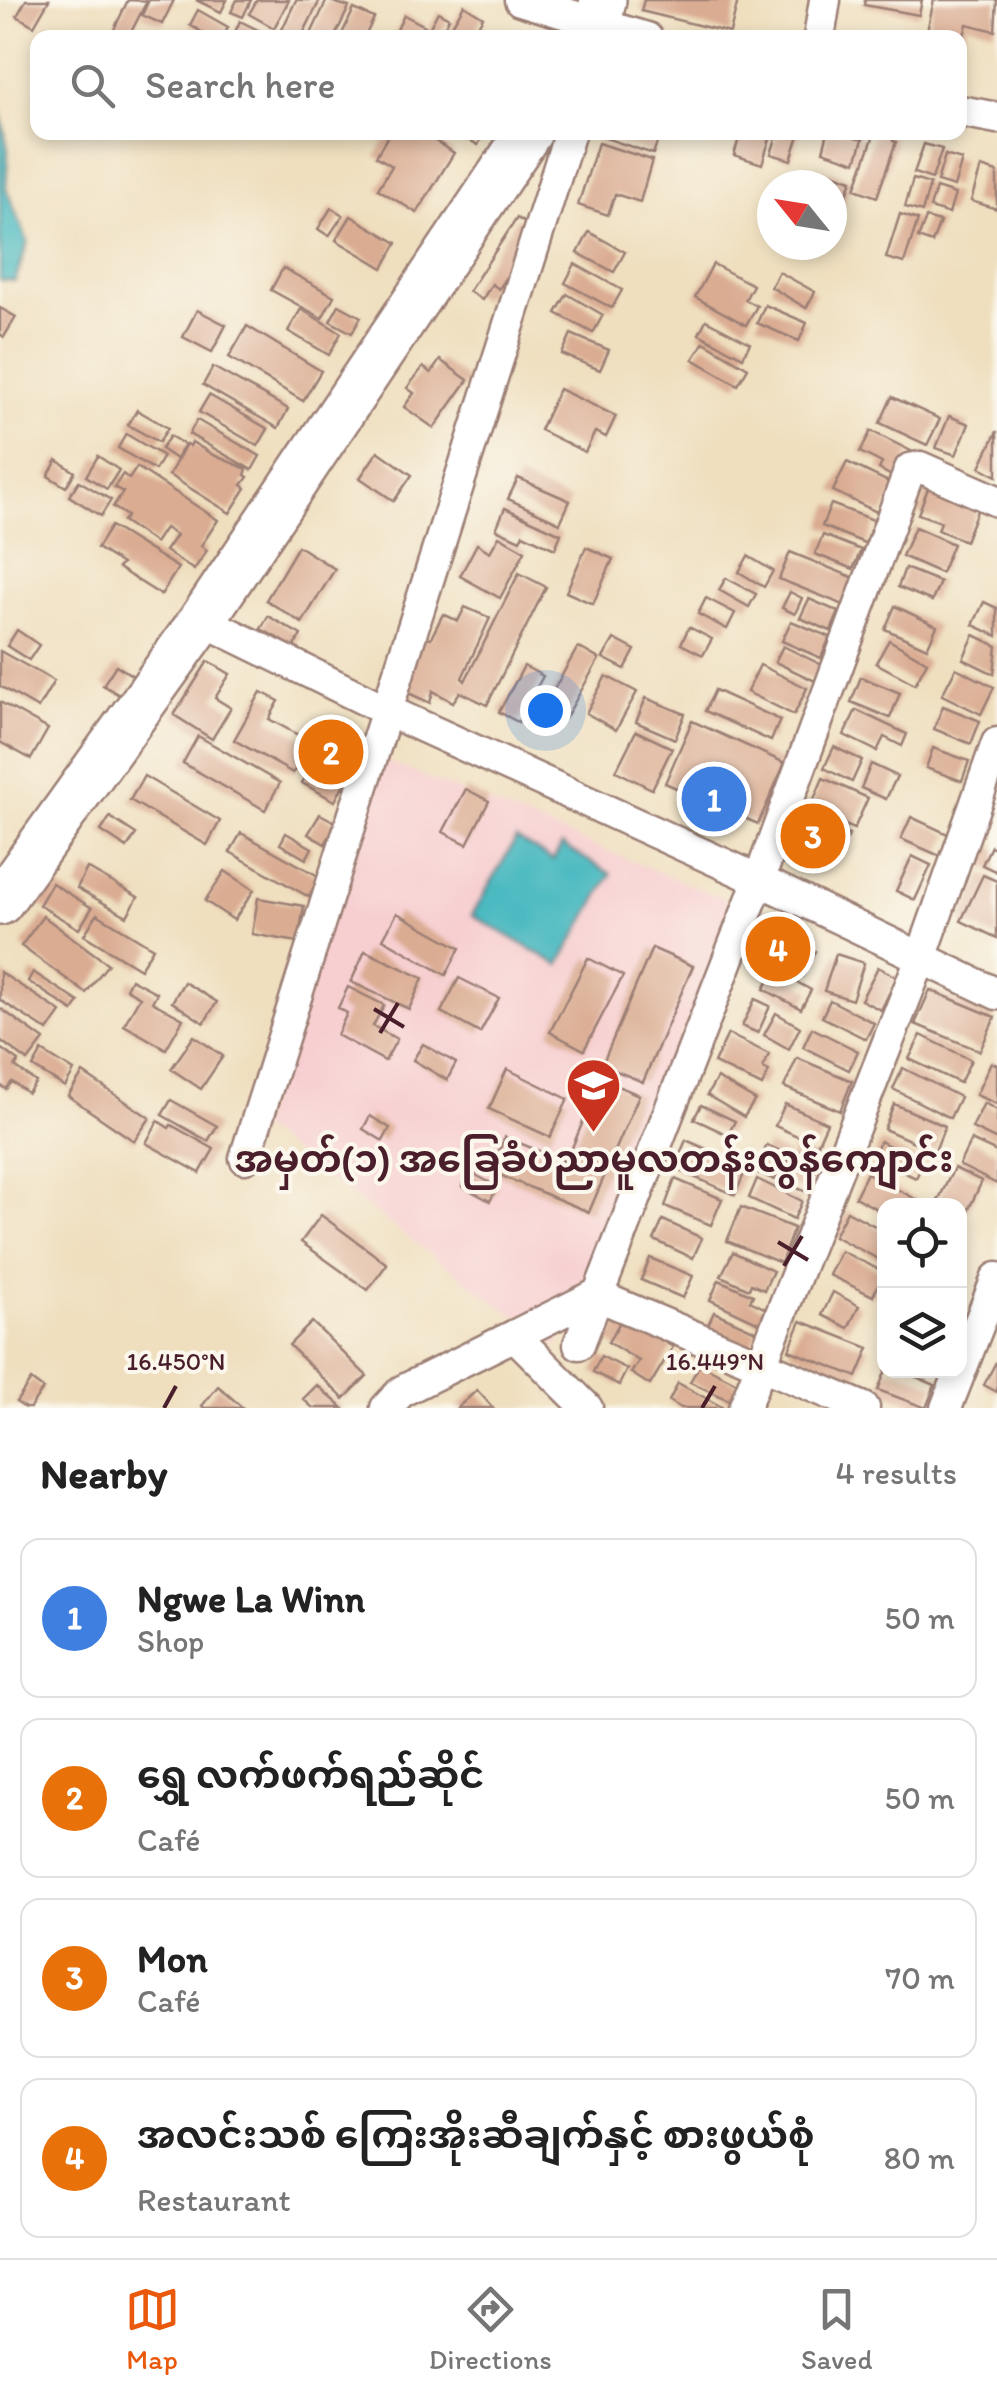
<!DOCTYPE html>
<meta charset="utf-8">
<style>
:root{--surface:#fff;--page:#f2f2f2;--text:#222;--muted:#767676;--line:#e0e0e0;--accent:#ea580c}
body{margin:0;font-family:Itim,"Noto Sans Myanmar",sans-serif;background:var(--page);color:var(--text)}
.controls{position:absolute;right:30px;bottom:30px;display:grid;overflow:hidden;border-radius:20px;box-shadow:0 5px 15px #0003}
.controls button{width:90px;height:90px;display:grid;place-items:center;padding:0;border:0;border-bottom:2px solid var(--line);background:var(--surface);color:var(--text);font:50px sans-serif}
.compass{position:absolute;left:757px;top:170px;width:90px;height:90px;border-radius:50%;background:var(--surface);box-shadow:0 5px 15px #0003;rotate:300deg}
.you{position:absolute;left:545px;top:710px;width:35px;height:35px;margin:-25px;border:8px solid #fff;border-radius:50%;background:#1a73e8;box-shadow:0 0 0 15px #1a73e833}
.badge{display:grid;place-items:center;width:65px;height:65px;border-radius:50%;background:var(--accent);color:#fff;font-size:32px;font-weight:700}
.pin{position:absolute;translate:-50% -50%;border:5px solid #fff;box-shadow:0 2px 10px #0006}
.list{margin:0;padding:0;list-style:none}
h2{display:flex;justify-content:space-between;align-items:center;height:130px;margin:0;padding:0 40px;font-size:42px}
h2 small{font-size:32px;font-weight:400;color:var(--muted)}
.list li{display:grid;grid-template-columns:65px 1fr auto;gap:30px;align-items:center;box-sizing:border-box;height:160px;margin:0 20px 20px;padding:0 20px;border:2px solid var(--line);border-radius:20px}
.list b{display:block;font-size:38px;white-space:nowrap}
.list p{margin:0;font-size:32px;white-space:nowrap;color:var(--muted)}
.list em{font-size:32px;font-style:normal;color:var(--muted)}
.icon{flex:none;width:55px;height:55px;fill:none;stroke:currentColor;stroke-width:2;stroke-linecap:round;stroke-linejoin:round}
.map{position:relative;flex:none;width:997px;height:1408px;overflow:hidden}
.search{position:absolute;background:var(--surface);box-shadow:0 5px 15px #0003;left:30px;right:30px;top:30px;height:110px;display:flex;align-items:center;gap:25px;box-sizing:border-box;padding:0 35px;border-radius:20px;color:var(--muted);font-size:38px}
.sheet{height:850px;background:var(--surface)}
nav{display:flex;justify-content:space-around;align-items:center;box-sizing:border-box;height:140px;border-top:2px solid var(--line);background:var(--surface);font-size:28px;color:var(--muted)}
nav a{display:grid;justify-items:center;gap:5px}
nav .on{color:var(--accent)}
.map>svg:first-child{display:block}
.built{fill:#f7cfd1}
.water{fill:#4bbac1;stroke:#4a6c76;stroke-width:2.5}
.building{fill:#daac92}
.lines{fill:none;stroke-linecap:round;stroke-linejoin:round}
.minor-casing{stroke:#9c7f75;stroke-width:35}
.secondary-casing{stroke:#9c7f75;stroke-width:50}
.minor{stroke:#fff;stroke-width:30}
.secondary{stroke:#fff;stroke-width:45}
.ticks{fill:none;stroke:#4a1f2b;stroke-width:4}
.labels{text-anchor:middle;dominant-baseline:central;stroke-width:8;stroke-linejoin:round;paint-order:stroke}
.poi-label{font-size:38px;font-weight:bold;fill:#4a1f2b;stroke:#fbf7ec}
.ticks-label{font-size:25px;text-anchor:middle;fill:#4a1f2b;stroke:#fbf7ec;stroke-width:8;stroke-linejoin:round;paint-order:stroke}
</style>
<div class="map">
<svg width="997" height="1408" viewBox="0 0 997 1408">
<rect width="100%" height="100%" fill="#fbf7ec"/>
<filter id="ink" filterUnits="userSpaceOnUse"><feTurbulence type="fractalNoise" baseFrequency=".01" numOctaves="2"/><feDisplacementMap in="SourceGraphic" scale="20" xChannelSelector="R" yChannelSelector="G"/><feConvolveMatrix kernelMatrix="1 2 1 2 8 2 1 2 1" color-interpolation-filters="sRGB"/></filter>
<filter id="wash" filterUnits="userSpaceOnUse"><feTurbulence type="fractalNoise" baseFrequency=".0048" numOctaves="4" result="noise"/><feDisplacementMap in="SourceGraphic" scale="40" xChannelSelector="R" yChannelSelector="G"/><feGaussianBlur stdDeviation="2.25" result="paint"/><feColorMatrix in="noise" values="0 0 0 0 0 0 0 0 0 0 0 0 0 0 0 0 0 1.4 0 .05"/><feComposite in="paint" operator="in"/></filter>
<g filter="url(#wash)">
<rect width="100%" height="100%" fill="#efdfbf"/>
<path class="built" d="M385 761 735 903 557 1347 259 1128Z"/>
<g class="water">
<path d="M0 108 8 150 6 189 28 242 15 281 0 280Z"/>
<path d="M516 839 553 860 562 845 611 874 559 965 472 915Z"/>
</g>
<g id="blocks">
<g class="building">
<path d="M26 0H49L34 26 17 16Z"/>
<path d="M128 0 147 1 128 38H110Z"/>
<path d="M149 0H174L162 24 142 15Z"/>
<path d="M196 0H227L221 12Z"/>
<path d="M237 0H251L243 17 231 12Z"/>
<path d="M257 0H289L274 28 249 14Z"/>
<path d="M296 0H320L301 38H278Z"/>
<path d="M327 0 349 7 334 38H309Z"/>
<path d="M644 0H738L730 33 641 11Z"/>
<path d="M865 0H922L919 15 864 5Z"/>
<path d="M934 0H997L995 31 967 24 963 40 927 31Z"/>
<path d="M464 5 483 17 471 38 463 34 461 38H445Z"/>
<path d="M354 9 374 18 364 38H340Z"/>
<path d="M198 10 228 27 223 38H212L190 25Z"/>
<path d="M438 12 449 18 439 38H424Z"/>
<path d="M404 15 425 26 419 38H393Z"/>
<path d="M240 21 262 32 259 38H245L235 32Z"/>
<path d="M390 132H421L454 153 417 213 378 189 392 166 376 156Z"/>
<path d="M456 132H485L478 145Z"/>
<path d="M600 132H661L653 154 599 136Z"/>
<path d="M741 132H772L762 164 734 155Z"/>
<path d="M778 132H800L791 160 771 154Z"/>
<path d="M828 132H856L855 137 863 139 856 162 823 151Z"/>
<path d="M875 132H894L893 141 896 142 877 197 855 189Z"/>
<path d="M598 143 652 160 640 202 615 194 608 215 578 205Z"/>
<path d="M924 144 942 149 932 179 914 173Z"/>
<path d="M945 155 962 160 954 187 937 182Z"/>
<path d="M981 167 997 172V209L971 201Z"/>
<path d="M818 168 852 180 843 205 832 201V185H812Z"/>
<path d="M913 179 930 184 922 212 905 207Z"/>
<path d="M936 188 955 194 949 214 930 208Z"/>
<path d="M331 208 343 215 329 236 318 229Z"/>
<path d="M900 214 918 220 904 263 886 258Z"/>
<path d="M351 216 397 243 383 268 336 240Z"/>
<path d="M517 218 537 231 499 289 492 284 482 300 469 291Z"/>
<path d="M926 218 940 222 932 243 918 238Z"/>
<path d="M589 232 625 252 614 272 578 253Z"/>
<path d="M575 264 622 290 612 308 565 283Z"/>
<path d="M713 264 753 285 745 300 757 306 746 325 695 297Z"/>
<path d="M283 268 334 296 322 318 271 290Z"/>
<path d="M779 272 815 292 806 308 771 287Z"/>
<path d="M567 294 603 315 593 333 556 313Z"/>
<path d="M339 305 361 317 352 333 330 321Z"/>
<path d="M765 305 807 323 799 341 757 323Z"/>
<path d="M0 308 16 317 4 337 0 334Z"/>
<path d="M301 309 341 333 329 355 288 331Z"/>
<path d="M197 310 226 325 212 352 183 337Z"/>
<path d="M706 320 750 343 743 357 699 334Z"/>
<path d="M247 326 321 371 303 401 229 357Z"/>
<path d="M571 334 609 350 600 370 562 354Z"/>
<path d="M704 342 748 368 738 385 693 359Z"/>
<path d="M440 360 468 380 434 428 404 407 414 393 407 388 423 367 431 373Z"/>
<path d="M213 367 288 409 278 428 203 385Z"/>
<path d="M559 389 616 416 606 437 595 432 585 452 540 430Z"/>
<path d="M209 395 268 429 258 446 199 412Z"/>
<path d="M892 397 940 419 927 445 880 423Z"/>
<path d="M137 410 168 428 159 442 128 425Z"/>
<path d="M949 416 969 424 956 455 936 448Z"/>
<path d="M197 420 260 456 252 470 189 434Z"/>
<path d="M871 431 911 451 897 479 879 469 882 463 860 452Z"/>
<path d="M997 431V476L980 467Z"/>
<path d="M126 434 163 456 155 470 118 448Z"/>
<path d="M170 436 185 445 176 459 161 449Z"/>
<path d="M192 442 213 455 247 469 245 475 248 477 242 485 246 488 230 513 169 475 186 444 190 446Z"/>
<path d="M378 451 412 475 394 501 360 478Z"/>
<path d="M98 456 119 470 107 489 86 476Z"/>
<path d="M57 460 75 472 66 487 48 476Z"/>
<path d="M847 462 897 486 883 515 833 491Z"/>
<path d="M137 467 218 520 201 546 207 550 194 570 165 551 176 535 165 528 155 543 123 521 127 516 113 507 123 492 114 487 123 474 129 479Z"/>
<path d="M518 478 570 501 560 523 508 499Z"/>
<path d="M79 481 111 500 101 516 69 496Z"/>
<path d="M929 486 979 506 965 541 938 530 941 522 918 514Z"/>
<path d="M831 504 876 521 867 544 822 526Z"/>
<path d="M505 508 561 534 555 549 523 534 520 540 496 529Z"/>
<path d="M111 526 178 568 161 595 118 568 122 564 97 548Z"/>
<path d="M915 527 953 544 941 573 902 556Z"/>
<path d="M823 535 861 550 853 569 815 554Z"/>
<path d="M499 536 525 551 500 598 460 576 477 544 490 552Z"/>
<path d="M298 546 335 569 302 623 266 600Z"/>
<path d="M586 547 613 559 593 604 566 592Z"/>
<path d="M790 552 857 579 846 606 779 579Z"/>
<path d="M748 556 773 571 764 587 739 572Z"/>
<path d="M905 568 940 582 932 601 898 587Z"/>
<path d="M519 573 546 587 487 705 460 692 453 702 433 691 430 703 402 690 423 637 431 638 443 614 458 621 465 607 490 618 462 678 465 681Z"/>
<path d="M726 578 756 594 749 607 719 590Z"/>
<path d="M790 592 802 598 795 614 782 608Z"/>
<path d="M706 598 735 613 727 629 698 614Z"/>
<path d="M809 599 839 612 831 631 800 618Z"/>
<path d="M984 602 997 608V636L973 625Z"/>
<path d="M895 606 937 626 927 648 885 629Z"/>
<path d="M268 616 301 635 294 647 261 629Z"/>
<path d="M791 621 830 637 821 658 782 641Z"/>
<path d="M689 627 712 639 703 655 681 644Z"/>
<path d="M17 630 39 645 29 660 7 646Z"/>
<path d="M974 635 997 646 994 674 963 659Z"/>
<path d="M614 639 635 650 625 669 603 658Z"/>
<path d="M889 640 927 662 915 684 876 663Z"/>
<path d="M783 646 822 665 815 681 775 662Z"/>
<path d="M578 647 599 659 565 719 544 707Z"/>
<path d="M0 651 54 681 38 708 0 686Z"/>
<path d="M208 661 230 674 215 698 231 708 212 739 174 715Z"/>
<path d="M116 665 133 676 121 696 103 685Z"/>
<path d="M760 665 807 688 794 715 747 692Z"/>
<path d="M524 666 543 676 518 722 499 712Z"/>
<path d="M956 668 994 687 981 714 942 695Z"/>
<path d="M606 676 637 692 616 730 586 713Z"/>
<path d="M861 677 900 693 890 718 851 702Z"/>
<path d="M715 690 780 720 771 741 705 711Z"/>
<path d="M261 692 279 701 269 719 311 742 293 773 234 740Z"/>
<path d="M646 698 685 714 675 739 636 722Z"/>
<path d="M0 702 48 729 31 759 0 742Z"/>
<path d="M943 706 980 721 971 744 934 729Z"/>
<path d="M856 710 907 734 902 746 884 737 877 751 844 735Z"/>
<path d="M692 721 785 763 758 824 665 783Z"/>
<path d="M332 725 366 741 335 801 302 783Z"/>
<path d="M636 731 672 748 652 789 616 771Z"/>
<path d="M198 736 280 783 265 810 183 763Z"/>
<path d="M834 747 862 760 852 782 824 768Z"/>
<path d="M933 748 969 761 962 781 926 768Z"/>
<path d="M871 764 897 776 886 799 861 788Z"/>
<path d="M144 776 220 821 207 845 130 800Z"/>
<path d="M823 778 868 798 854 829 827 817 830 810 813 802Z"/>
<path d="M466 789 489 801 467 844 443 832Z"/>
<path d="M320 814 337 823 325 844 308 834Z"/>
<path d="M110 817 136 834 127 848 101 831Z"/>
<path d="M911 817 950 835 940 856 901 839Z"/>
<path d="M811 818 849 835 837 860 799 844Z"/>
<path d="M241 833 320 877 309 897 230 852Z"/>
<path d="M286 833 312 848 306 859 280 844Z"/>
<path d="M991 846 997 849V872L982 865Z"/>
<path d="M912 856 931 865 915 900 896 891Z"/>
<path d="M87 868 138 897 127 916 77 888Z"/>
<path d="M225 871 254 890 234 920 205 901Z"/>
<path d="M983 875 997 881V938L961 921Z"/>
<path d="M52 883 92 908 79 929 39 905Z"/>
<path d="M258 898 304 906 298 942 252 934Z"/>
<path d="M397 913 460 948 446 975 383 939Z"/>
<path d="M97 914 153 948 140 969 84 935Z"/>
<path d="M43 916 108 964 86 993 21 946Z"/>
<path d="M770 928 815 951 803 976 757 953Z"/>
<path d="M652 948 693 966 643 1082 602 1065Z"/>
<path d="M365 951 423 978 409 1009 351 982Z"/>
<path d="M836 954 864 963 852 1000 824 991Z"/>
<path d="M588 958 623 976 584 1050 550 1032Z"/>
<path d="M878 967 897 977 881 1010 861 1000Z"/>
<path d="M775 970 811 990 801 1009 764 989Z"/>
<path d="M0 972 61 1012 48 1031 0 1000Z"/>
<path d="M33 972 79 1002 73 1011 28 981Z"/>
<path d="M459 978 499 998 480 1033 441 1012Z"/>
<path d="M131 979 157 993 152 1002 183 1019 166 1049 124 1025 140 997 126 989Z"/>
<path d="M184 982 217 1002 204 1023 172 1002Z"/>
<path d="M348 987 384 1005 373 1026 397 1039 385 1061 337 1035 347 1013 338 1008Z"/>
<path d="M930 990 995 1017 980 1051 915 1024Z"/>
<path d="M755 999 770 1006 758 1033 742 1026Z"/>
<path d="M830 1000 874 1023 866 1039 822 1017Z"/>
<path d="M0 1008 44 1040 28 1061 0 1040Z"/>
<path d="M776 1013 800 1027 789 1049 764 1035Z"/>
<path d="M812 1028 858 1051 849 1070 803 1047Z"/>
<path d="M728 1034 769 1054 763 1068 769 1071 762 1086 714 1063Z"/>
<path d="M921 1035 971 1060 960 1083 909 1059Z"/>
<path d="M194 1036 223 1056 201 1089 171 1069Z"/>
<path d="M423 1044 456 1063 447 1080 413 1060Z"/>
<path d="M0 1048 19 1061 15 1067 36 1082 28 1093 12 1082 6 1089 0 1085Z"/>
<path d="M42 1051 74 1071 65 1087 33 1067Z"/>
<path d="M797 1058 852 1081 840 1111 784 1087Z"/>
<path d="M991 1062 997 1065V1104L976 1095Z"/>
<path d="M903 1068 960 1097 950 1118 893 1089Z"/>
<path d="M507 1069 568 1099 550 1137 489 1109Z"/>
<path d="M83 1073 150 1118 134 1141 68 1096Z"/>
<path d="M717 1078 755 1100 744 1117 707 1095Z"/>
<path d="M601 1079 639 1095 589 1212 490 1171 505 1137 566 1162Z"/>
<path d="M171 1100 217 1126 208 1141 162 1115Z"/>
<path d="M984 1103 997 1110V1140L972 1128Z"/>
<path d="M785 1104 827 1123 817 1145 775 1126Z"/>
<path d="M894 1104 945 1126 935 1151 884 1129Z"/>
<path d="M701 1105 735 1121 728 1135 694 1119Z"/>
<path d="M370 1116 390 1128 383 1141 363 1129Z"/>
<path d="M158 1121 169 1128 171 1125 214 1149 200 1173 146 1143Z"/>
<path d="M686 1140 747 1167 735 1195 674 1168Z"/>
<path d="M971 1140 997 1152V1184L959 1165Z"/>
<path d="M880 1141 923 1163 916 1178 873 1158Z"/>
<path d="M767 1145 787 1154 775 1180 755 1172Z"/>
<path d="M793 1149 820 1160 807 1192 780 1181Z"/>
<path d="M954 1168 982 1181 966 1215 960 1212V1206L938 1201Z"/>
<path d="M470 1172 498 1187 490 1201 462 1186Z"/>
<path d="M867 1173 921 1202 919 1206H884V1213L855 1197Z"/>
<path d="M675 1179 722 1199 711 1225 665 1206Z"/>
<path d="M757 1179 802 1201 794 1219 749 1198Z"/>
<path d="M741 1207 794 1228 781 1263 727 1241Z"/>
<path d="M847 1211 884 1231V1262L834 1236Z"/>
<path d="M321 1215 387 1264 368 1290 301 1242Z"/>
<path d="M663 1220 702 1238 693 1258 654 1240Z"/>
<path d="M841 1251 884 1272 873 1296 829 1275Z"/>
<path d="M733 1252 773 1271 764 1290 751 1284 749 1289 721 1276Z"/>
<path d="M650 1258 693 1276 683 1298 641 1280Z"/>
<path d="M719 1280 753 1295 750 1301 766 1309 759 1323 710 1300Z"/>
<path d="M833 1292 859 1306 848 1328 822 1315Z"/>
<path d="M714 1312 758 1332 751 1347 707 1327Z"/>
<path d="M623 1317 673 1347 650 1385 631 1373 639 1361 608 1342Z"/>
<path d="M801 1321 869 1348 857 1377 789 1350Z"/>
<path d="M312 1322 367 1376 344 1399 289 1345Z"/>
<path d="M601 1356 627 1369 619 1385 593 1372Z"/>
<path d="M997 1360V1392L984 1385Z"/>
<path d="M700 1364 741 1385 733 1402 690 1382Z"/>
<path d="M886 1370H900L935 1385 926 1408 878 1390Z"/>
<path d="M31 1380 43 1389 30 1408H25L16 1402Z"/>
<path d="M678 1383 724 1408H681L669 1401Z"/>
<path d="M317 1385 343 1408H313L303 1399Z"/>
<path d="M218 1386 243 1408H204L202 1406Z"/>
<path d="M477 1390 493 1408H457Z"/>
</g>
</g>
</g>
<g filter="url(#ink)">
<use href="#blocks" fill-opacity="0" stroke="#9c7f75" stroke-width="2.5"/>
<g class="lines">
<defs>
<g id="minor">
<path d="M520 0 647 38"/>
<path d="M819 38 825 0"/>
<path d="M960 111 997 118"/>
<path d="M202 620 386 710 759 880 997 994"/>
<path d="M245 1158 570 132"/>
<path d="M515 1336 587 1408"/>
<path d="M579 1344 759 880 910 469 920 467 997 501"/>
<path d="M386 1408 402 1391 596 1295 864 1408"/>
<path d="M744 1408 921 958 997 743"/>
<path d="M946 1408 997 1278"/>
</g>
<g id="secondary">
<path d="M590 38 598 24 603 0"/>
<path d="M0 902 202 620 529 132"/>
</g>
</defs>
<use href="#minor" class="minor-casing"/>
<use href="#secondary" class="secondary-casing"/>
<use href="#minor" class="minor"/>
<use href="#secondary" class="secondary"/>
</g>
</g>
<path class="ticks" d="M374 1009 404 1027M380 1033 398 1003M778 1242 808 1260M784 1266 802 1236M164 1408 176 1386M702 1408 715 1386"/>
<defs>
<symbol id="school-pin" viewBox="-11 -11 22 30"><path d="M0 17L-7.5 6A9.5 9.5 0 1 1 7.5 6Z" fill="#c8321e" stroke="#fbf7ec"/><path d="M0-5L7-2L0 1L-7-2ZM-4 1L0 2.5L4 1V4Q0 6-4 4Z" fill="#fff"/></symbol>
</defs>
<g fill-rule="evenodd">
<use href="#school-pin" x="562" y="1054" width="63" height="86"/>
</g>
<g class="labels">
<g class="poi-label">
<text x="594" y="1159">အမှတ်(၁) အခြေခံပညာမူလတန်းလွန်ကျောင်း</text>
</g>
</g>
<g class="ticks-label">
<text x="176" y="1370">16.450°N</text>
<text x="715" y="1370">16.449°N</text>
</g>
</svg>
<div class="controls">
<button><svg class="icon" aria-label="locate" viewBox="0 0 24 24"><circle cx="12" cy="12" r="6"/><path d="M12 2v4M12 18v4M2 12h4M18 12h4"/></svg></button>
<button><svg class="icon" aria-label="layers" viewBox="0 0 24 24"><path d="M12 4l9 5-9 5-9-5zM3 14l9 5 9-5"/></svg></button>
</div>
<svg class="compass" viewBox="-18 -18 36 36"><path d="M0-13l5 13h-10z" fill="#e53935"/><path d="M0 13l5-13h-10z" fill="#767676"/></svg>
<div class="you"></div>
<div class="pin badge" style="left:714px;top:799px;background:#3f7fe0">1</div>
<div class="pin badge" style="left:331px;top:752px;background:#e8710a">2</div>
<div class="pin badge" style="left:813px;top:836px;background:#e8710a">3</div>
<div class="pin badge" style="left:778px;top:949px;background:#e8710a">4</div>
<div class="search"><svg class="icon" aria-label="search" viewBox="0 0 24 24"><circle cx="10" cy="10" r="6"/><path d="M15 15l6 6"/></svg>Search here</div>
</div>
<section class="sheet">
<h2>Nearby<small>4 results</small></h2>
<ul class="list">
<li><span class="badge" style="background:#3f7fe0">1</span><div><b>Ngwe La Winn</b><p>Shop</p></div><em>50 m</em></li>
<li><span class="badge" style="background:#e8710a">2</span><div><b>ရွှေ လက်ဖက်ရည်ဆိုင်</b><p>Café</p></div><em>50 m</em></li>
<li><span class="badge" style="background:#e8710a">3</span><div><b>Mon</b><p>Café</p></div><em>70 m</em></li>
<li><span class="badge" style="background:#e8710a">4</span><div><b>အလင်းသစ် ကြေးအိုးဆီချက်နှင့် စားဖွယ်စုံ</b><p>Restaurant</p></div><em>80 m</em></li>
</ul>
</section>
<nav>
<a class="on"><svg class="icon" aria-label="map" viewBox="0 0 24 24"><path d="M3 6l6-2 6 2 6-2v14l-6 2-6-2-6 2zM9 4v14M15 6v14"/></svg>Map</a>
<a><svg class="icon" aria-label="directions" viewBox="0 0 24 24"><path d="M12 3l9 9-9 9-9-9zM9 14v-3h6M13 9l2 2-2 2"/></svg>Directions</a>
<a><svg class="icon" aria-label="saved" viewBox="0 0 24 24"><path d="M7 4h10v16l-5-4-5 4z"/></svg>Saved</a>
</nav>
